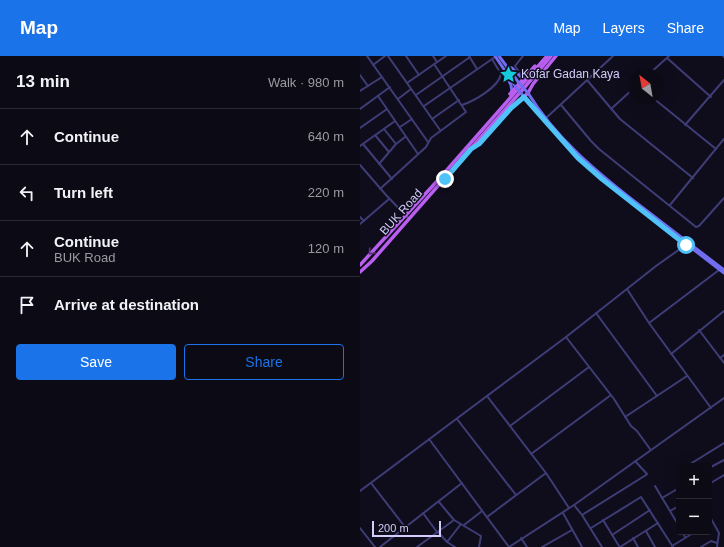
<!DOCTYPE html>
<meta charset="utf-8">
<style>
:root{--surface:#0b0a15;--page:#14131e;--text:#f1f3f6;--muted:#9a9aa0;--line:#2b2b34;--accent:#1a73e8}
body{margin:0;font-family:Helvetica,sans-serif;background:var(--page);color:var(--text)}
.controls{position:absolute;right:12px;bottom:12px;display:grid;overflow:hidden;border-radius:4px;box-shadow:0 4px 16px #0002}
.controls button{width:36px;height:36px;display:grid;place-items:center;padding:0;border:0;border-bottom:1px solid var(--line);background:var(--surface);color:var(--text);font:20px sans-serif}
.compass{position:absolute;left:268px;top:12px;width:36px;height:36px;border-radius:50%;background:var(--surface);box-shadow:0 4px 16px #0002;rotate:329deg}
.scale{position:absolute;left:12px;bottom:10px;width:69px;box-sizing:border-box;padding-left:4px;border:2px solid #d2cdfa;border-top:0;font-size:11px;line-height:14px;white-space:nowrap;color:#d2cdfa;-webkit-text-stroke:3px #0f0d1c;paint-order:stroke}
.stop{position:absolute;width:12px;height:12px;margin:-9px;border:3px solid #4fc3f7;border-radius:50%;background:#fff}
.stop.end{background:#4fc3f7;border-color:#fff;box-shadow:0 1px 4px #0008}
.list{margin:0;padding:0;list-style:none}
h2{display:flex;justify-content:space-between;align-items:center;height:52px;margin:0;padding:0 16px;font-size:17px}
h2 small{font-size:13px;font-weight:400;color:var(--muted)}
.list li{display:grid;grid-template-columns:26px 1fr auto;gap:12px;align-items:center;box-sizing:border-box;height:56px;padding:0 16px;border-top:1px solid var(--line)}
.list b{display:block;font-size:15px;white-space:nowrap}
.list p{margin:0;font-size:13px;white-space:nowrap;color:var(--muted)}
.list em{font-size:13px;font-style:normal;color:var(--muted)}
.actions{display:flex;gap:8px;padding:12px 16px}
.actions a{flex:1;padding:9px 0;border:1px solid var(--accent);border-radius:4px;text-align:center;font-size:14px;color:var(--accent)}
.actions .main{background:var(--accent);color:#fff}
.icon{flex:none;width:22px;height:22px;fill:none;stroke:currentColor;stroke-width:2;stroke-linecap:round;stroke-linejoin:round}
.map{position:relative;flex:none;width:364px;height:491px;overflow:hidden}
header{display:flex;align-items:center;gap:24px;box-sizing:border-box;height:56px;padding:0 20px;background:var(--accent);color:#fff}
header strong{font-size:19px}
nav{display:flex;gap:22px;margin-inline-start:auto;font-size:14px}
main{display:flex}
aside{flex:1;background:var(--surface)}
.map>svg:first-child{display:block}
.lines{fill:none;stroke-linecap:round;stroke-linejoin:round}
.street{stroke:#3e3d76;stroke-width:2}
.secondary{stroke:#706df0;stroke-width:3}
.primary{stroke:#b85fef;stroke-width:3.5}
.secondary-bridge{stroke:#706df0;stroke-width:3}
.oneway{stroke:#5b327b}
.route{stroke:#4fc3f7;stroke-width:5}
.labels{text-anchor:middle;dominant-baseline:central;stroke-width:3;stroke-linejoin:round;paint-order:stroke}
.poi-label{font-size:12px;fill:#d2cdfa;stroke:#0f0d1c;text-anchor:start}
.street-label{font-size:12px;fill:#d2cdfa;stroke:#0f0d1c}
</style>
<header>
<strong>Map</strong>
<nav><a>Map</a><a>Layers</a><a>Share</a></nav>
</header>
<main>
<aside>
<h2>13 min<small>Walk · 980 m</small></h2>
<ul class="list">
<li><svg class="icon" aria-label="ahead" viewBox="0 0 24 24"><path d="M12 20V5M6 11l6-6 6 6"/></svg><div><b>Continue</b></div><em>640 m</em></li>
<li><svg class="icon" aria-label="left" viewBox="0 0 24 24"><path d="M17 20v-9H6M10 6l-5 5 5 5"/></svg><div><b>Turn left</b></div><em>220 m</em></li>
<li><svg class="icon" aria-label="ahead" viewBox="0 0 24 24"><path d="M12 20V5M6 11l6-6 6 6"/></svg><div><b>Continue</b><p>BUK Road</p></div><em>120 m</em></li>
<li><svg class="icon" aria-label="arrive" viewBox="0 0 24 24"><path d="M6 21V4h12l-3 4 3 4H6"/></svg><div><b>Arrive at destination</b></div></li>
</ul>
<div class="actions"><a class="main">Save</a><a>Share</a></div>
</aside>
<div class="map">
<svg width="364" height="491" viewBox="0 0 364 491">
<rect width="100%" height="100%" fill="#0f0d1c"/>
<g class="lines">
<g class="street">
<path d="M7 0 68 86"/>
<path d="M28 0 80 74"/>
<path d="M46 0 59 19"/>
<path d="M73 0 77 6"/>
<path d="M109 0 117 13"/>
<path d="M363 0 364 1"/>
<path d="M307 2 351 41"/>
<path d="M13 9 25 0"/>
<path d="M289 18 309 0"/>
<path d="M0 19 8 30"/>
<path d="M161 20 160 17 155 10 163 0"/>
<path d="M227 24 260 63 333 122"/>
<path d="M47 27 86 0"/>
<path d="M0 35 22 21"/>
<path d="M56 39 110 1"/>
<path d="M18 40 58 98"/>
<path d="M293 42 356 93"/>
<path d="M38 43 51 33"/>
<path d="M102 49C114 45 139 31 141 18L132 3"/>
<path d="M201 49 231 85 239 93 336 171 339 170 364 142"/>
<path d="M64 50 135 1"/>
<path d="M0 53 30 31"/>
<path d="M251 53 274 32"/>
<path d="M72 63 99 44"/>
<path d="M185 63 253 0"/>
<path d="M325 69 364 24"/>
<path d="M40 71 52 63"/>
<path d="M0 72 27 53"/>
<path d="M24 73 36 88"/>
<path d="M15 79 29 96"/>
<path d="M3 88 32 123"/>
<path d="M0 90 35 65"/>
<path d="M19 108 36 88 45 81"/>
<path d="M0 109 26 139 49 163"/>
<path d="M20 133 66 91 71 82 106 56 74 8"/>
<path d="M310 149 364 83"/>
<path d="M0 161 4 165"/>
<path d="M0 168 29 143"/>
<path d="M267 233 289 267 351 352"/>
<path d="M236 257 297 340"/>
<path d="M289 267 359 214"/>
<path d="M339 274 364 307"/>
<path d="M206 281 254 343 271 370 277 375 290 393"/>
<path d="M311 298 364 255"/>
<path d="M360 302 364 299"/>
<path d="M127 340 186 417 209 452"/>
<path d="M265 361 327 320"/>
<path d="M97 363 156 439"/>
<path d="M150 370 229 311"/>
<path d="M69 383 149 491"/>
<path d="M171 398 251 339"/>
<path d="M327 410 364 387"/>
<path d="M349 412 364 404"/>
<path d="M11 427 45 471"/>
<path d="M349 428 364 419"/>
<path d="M295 430 319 470"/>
<path d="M0 435 206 281 296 210 327 188"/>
<path d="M302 442 319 432"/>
<path d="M79 446 94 464 121 480 119 491"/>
<path d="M214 449 222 459 242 491"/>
<path d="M310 455 319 450"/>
<path d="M63 457 77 476"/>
<path d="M203 457 222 491"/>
<path d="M222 459 286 419 287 418 275 405"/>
<path d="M349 459 359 477 357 491"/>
<path d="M127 461 186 417"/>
<path d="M243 464 259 490"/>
<path d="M104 469 122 455"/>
<path d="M0 472 15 491"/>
<path d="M231 472 281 441 313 491"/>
<path d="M286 475 295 491"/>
<path d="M78 476 87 486 95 491"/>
<path d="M322 476 325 481"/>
<path d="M252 479 290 454"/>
<path d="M161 482 167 491"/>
<path d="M273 482 278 491"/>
<path d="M87 486 101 468"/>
<path d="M312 490 335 476"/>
<path d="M20 491 102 427"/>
<path d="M57 491 94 464"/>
<path d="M149 491 214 449 364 342"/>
<path d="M182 491 212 474"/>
<path d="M260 491 298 467"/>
<path d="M341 491 351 485 357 487"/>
</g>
<g class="secondary">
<path d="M135 0 156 31"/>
<path d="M139 0 159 27"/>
<path d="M147 11 152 12 161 21 166 20"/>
<path d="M145 17 151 29 152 36"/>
<path d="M168 37C195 81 234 114 274 145 304 168 334 191 364 214"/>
<path d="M164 41 218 102 242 123 364 217"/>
</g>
<g class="primary">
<path d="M150 38 175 10"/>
<path d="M115 91 151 52 168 37 173 28 196 0"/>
<path d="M0 209 79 123 187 0"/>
<path d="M0 216 12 205 164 32 191 0"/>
</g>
<g class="secondary-bridge">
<path d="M159 27 168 37"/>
<path d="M156 31 164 41"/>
</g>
</g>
<defs><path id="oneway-chevron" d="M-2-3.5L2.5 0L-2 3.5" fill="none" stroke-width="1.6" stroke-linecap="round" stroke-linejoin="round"/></defs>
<use class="oneway" href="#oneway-chevron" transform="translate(11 196) rotate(132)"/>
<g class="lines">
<path class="route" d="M85 123 111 93 119 88 151 52 164 41 218 102 242 123 326 189"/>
</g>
<defs>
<symbol id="sight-bare" viewBox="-9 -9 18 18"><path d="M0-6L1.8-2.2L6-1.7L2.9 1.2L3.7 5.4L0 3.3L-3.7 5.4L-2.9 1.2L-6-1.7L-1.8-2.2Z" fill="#16cadc" stroke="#0f0d1c" stroke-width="2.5" paint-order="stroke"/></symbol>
</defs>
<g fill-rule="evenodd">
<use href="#sight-bare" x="136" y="6" width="25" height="25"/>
</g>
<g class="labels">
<g class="poi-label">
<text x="161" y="18">Kofar Gadan Kaya</text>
</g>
<g class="street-label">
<text transform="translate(41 156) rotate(-48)">BUK Road</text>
</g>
</g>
</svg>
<div class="controls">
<button>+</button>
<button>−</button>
</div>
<svg class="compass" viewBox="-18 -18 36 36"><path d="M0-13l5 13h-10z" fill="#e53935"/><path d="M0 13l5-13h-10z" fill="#9a9aa0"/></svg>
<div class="scale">200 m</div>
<div class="stop" style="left:326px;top:189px"></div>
<div class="stop end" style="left:85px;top:123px"></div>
</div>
</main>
